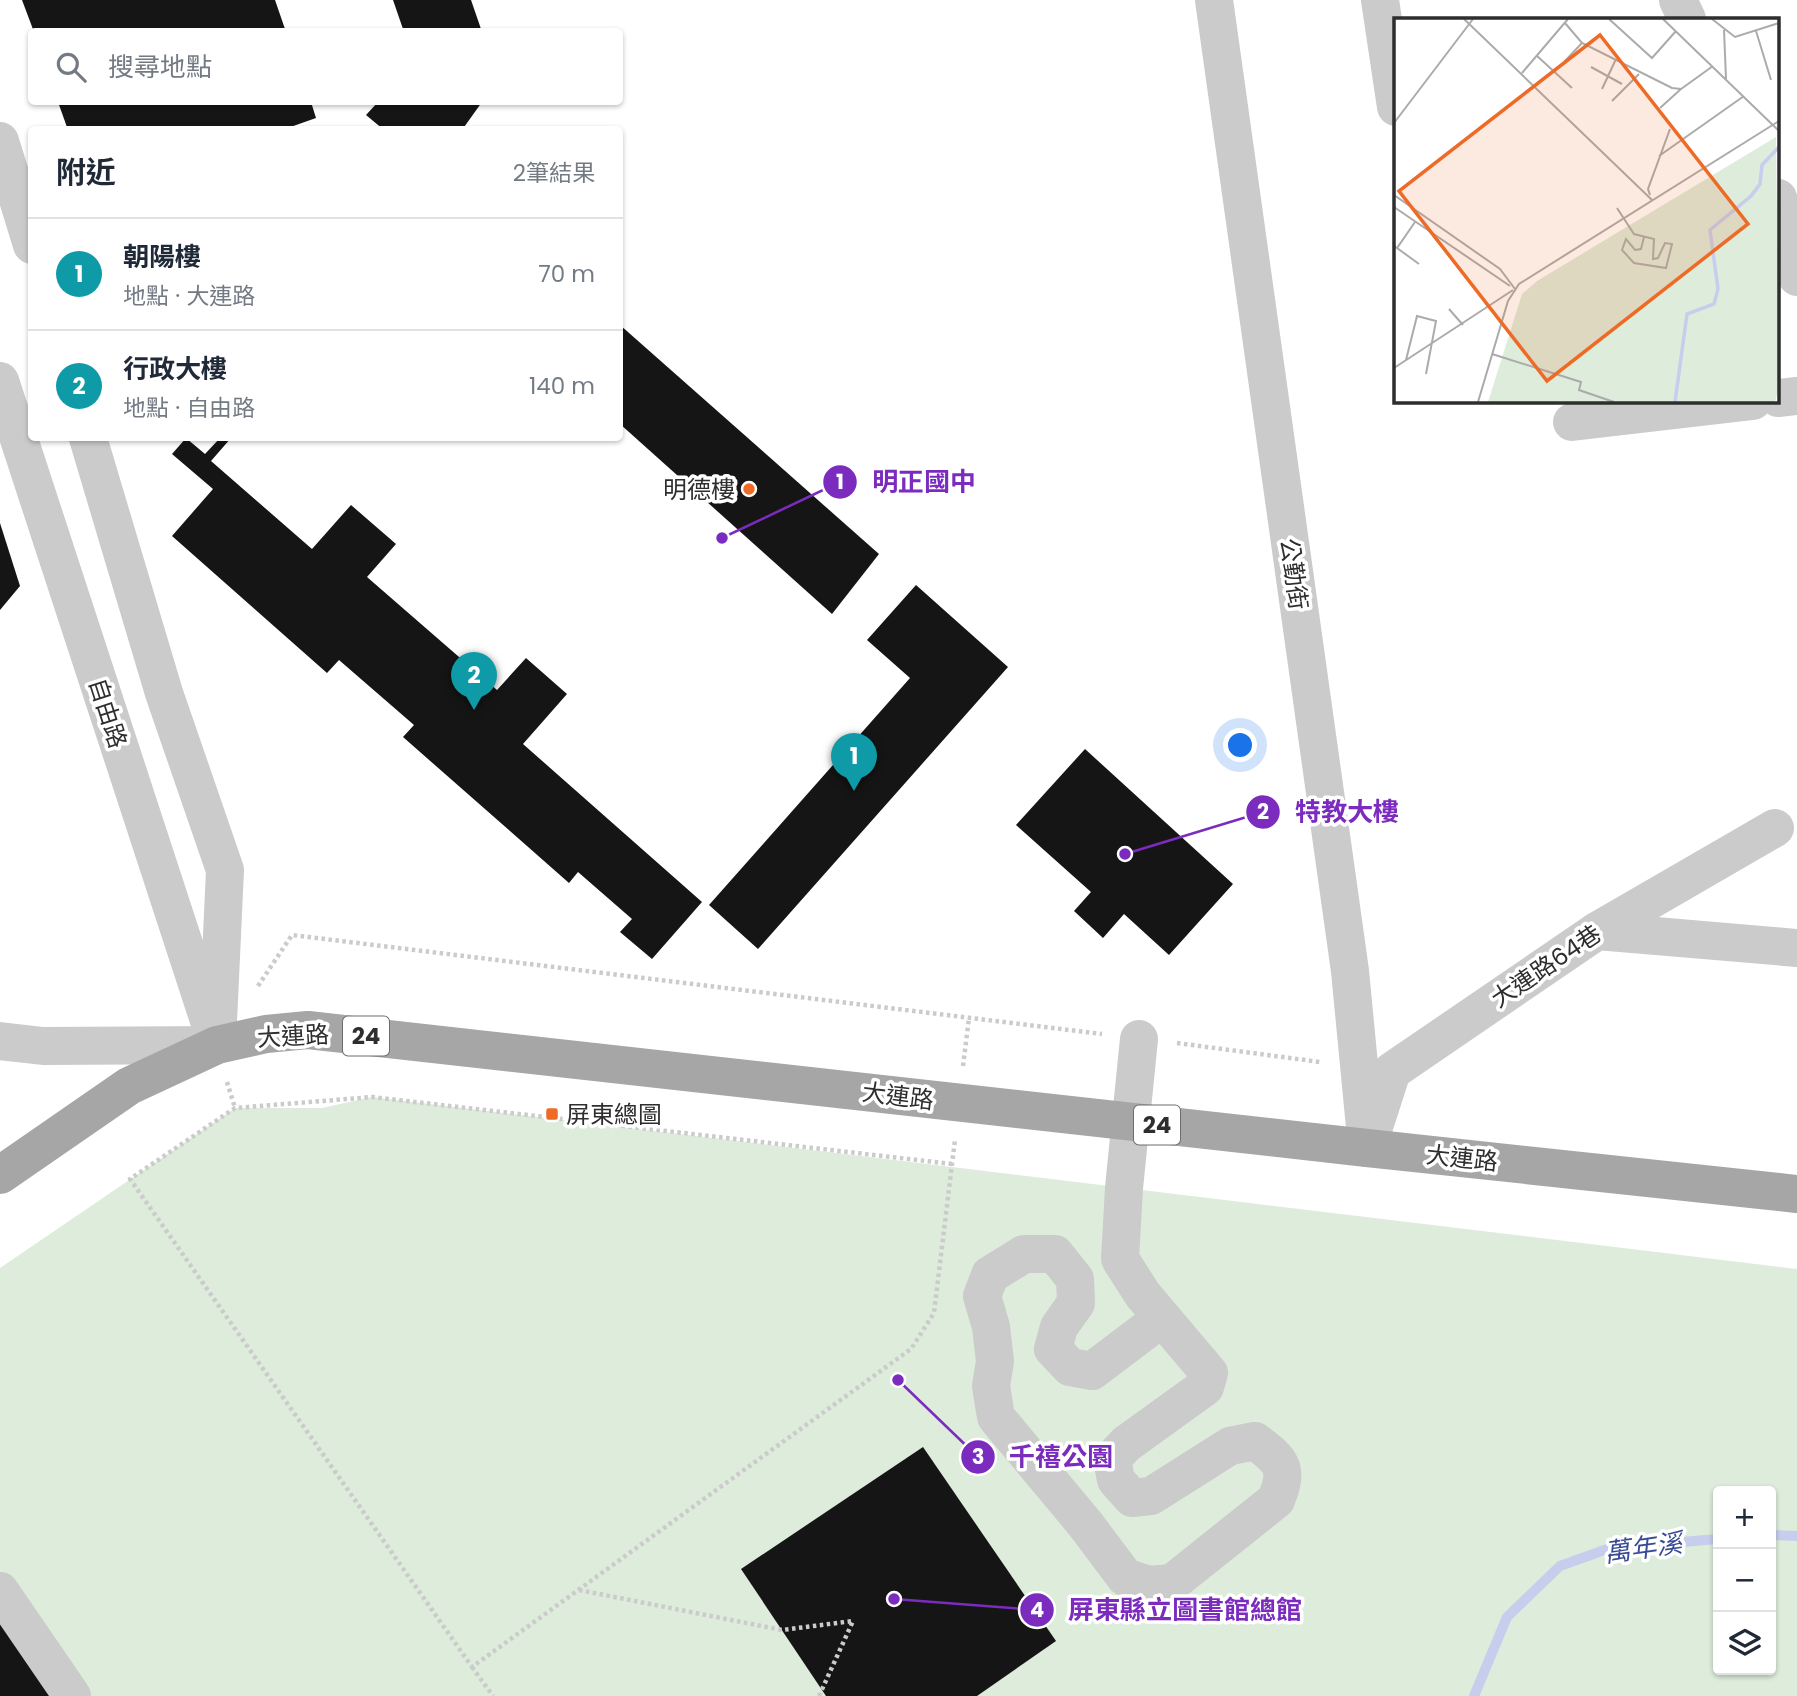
<!DOCTYPE html>
<html lang="zh-TW">
<meta charset="utf-8">
<style>
:root{--surface:#fff;--page:#f2f2f3;--text:#1f2937;--muted:#747a83;--line:#e0e1e3;--accent:#db2777}
body{margin:0;font-family:Poppins,"Noto Sans TC",sans-serif;background:var(--page);color:var(--text)}
.controls{position:absolute;right:21px;bottom:21px;display:grid;overflow:hidden;border-radius:7px;box-shadow:0 2px 5px #0004}
.controls button{width:63px;height:63px;display:grid;place-items:center;padding:0;border:0;border-bottom:2px solid var(--line);background:var(--surface);color:var(--text);font:35px sans-serif}
.you{position:absolute;left:1241px;top:746px;width:24px;height:24px;margin:-18px;border:5px solid #fff;border-radius:50%;background:#1a73e8;box-shadow:0 0 0 10px #1a73e833}
.badge{display:grid;place-items:center;width:46px;height:46px;border-radius:50%;background:var(--accent);color:#fff;font-size:23px;font-weight:700}
.pin{position:absolute;translate:-50% -58px;filter:drop-shadow(0 2px 4px #0008)}
.pin::after{content:'';position:absolute;top:37px;width:24px;height:21px;background:inherit;clip-path:polygon(0 0,100% 0,50% 100%)}
.list{margin:0;padding:0;list-style:none}
h2{display:flex;justify-content:space-between;align-items:center;height:91px;margin:0;padding:0 28px;font-size:30px}
h2 small{font-size:23px;font-weight:400;color:var(--muted)}
.list li{display:grid;grid-template-columns:46px 1fr auto;gap:21px;align-items:center;box-sizing:border-box;height:112px;padding:0 28px;border-top:2px solid var(--line)}
.list b{display:block;font-size:26px;white-space:nowrap}
.list p{margin:0;font-size:23px;white-space:nowrap;color:var(--muted)}
.list em{font-size:23px;font-style:normal;color:var(--muted)}
.icon{flex:none;width:38px;height:38px;fill:none;stroke:currentColor;stroke-width:2;stroke-linecap:round;stroke-linejoin:round}
.map{position:relative;flex:none;width:1797px;height:1696px;overflow:hidden}
.search{position:absolute;background:var(--surface);box-shadow:0 2px 5px #0004;left:28px;top:28px;width:595px;height:77px;display:flex;align-items:center;gap:18px;box-sizing:border-box;padding:0 24px;border-radius:7px;color:var(--muted);font-size:26px}
.panel{position:absolute;background:var(--surface);box-shadow:0 2px 5px #0004;left:28px;top:126px;width:595px;height:315px;border-radius:7px}
.map>svg:first-child{display:block}
.green{fill:#ddecdb;fill-rule:evenodd}
.lines{fill:none;stroke-linecap:round;stroke-linejoin:round}
.stream{stroke:#c6cded;stroke-width:10}
.building{fill:#151515}
.path{stroke:#cbcbcb;stroke-width:4.5;stroke-dasharray:3.5 3.5;stroke-linecap:butt}
.minor{stroke:#cbcbcb;stroke-width:38}
.major{stroke:#a6a6a6;stroke-width:38}
.poi-dot{fill:#ee6b27;stroke:#fff;stroke-width:2.5}
.labels{text-anchor:middle;dominant-baseline:central;stroke-width:7;stroke-linejoin:round;paint-order:stroke}
.shield{fill:#fff;stroke:#6d6d6d;stroke-width:2}
.shield-label{font-size:23px;font-weight:bold;fill:#2e2e2e}
.poi-label{font-size:24px;fill:#2e2e2e;stroke:#fff;text-anchor:end}
.street-label{font-size:24px;fill:#2e2e2e;stroke:#fff}
.water-label{font-size:26px;font-style:italic;fill:#384a94;stroke:#fff}
.inset-river{fill:none;stroke:#c6cded;stroke-width:3.5}
.inset-road{fill:none;stroke:#ababab;stroke-width:2}
.view{fill:#ee6b27;fill-opacity:0.15;stroke:#ee6b27;stroke-width:3.5}
.inset-edge{fill:none;stroke:#2e2e2e;stroke-width:3.5}
.leader{fill:none;stroke:#7b2cbf;stroke-width:2.5}
.callout-dot{fill:#7b2cbf;stroke:#fff;stroke-width:2.5}
.mark-label{font-size:21px;text-anchor:middle;font-weight:bold;fill:#fff}
.callout-label{font-size:26px;text-anchor:middle;font-weight:bold;fill:#7b2cbf;stroke:#fff;stroke-width:7;stroke-linejoin:round;paint-order:stroke}
</style>
<div class="map">
<svg width="1797" height="1696" viewBox="0 0 1797 1696">
<rect width="100%" height="100%" fill="#fff"/>
<path class="green" d="M372 1097 1797 1269V1696H0V1268L235 1108H322ZM1718 1491H1771V1670H1718Z"/>
<g class="lines">
<g class="stream">
<path d="M1771 1535 1797 1536"/>
<path d="M1474 1696 1507 1617 1560 1566 1610 1548 1718 1539"/>
</g>
</g>
<g class="building">
<path d="M22 0H275L286 32H34Z"/>
<path d="M393 0H471L482 32H404Z"/>
<path d="M58 102H311L316 118 282 130H68Z"/>
<path d="M378 102H482L462 130H384L366 115Z"/>
<path d="M620 325 879 554 832 614 620 424Z"/>
<path d="M186 438 205 454 220 438H231L211 461 312 549 351 505 396 544 367 577 497 690 526 658 567 694 523 744 702 902 652 959 620 932 632 919 578 872 569 883 403 737 414 725 339 660 327 673 172 536 213 489 172 454Z"/>
<path d="M0 523 20 586 0 610Z"/>
<path d="M916 585 1008 667 758 949 709 905 910 678 867 640Z"/>
<path d="M1085 749 1233 884 1169 955 1124 914 1103 938 1074 911 1091 892 1016 825Z"/>
<path d="M923 1447 1056 1641 977 1696H826L741 1569Z"/>
<path d="M0 1620 53 1696H0Z"/>
</g>
<g class="lines">
<g class="path">
<path d="M258 986 292 935 1102 1034"/>
<path d="M1177 1043 1320 1062"/>
<path d="M963 1066 969 1018"/>
<path d="M227 1082 235 1108"/>
<path d="M952 1164 372 1097 235 1108 130 1179 472 1667 911 1349 934 1313 952 1164 955 1140"/>
<path d="M579 1590 782 1630 853 1621"/>
<path d="M472 1667 493 1696"/>
<path d="M819 1696 853 1621"/>
</g>
<g class="minor">
<path d="M1214 0 1350 971 1367 1148"/>
<path d="M1380 0 1396 107"/>
<path d="M1678 0 1687 19"/>
<path d="M0 141 32 245"/>
<path d="M1778 198 1781 207 1786 247 1797 277"/>
<path d="M0 381 217 1045"/>
<path d="M1778 398 1797 396"/>
<path d="M1572 422 1753 401"/>
<path d="M88 438 164 693 225 870 218 1022"/>
<path d="M1597 931 1797 948"/>
<path d="M1139 1039 1124 1188 1120 1259 1143 1295 1209 1373 1205 1387 1126 1444 1112 1459 1116 1480 1132 1498 1151 1496 1230 1446 1255 1441C1282 1461 1289 1468 1276 1500L1172 1583 1149 1585 1125 1577 1086 1525 996 1417 991 1386 995 1361 991 1327 982 1296 990 1275 1024 1254H1055L1075 1279 1076 1303 1059 1327 1053 1349 1070 1367 1092 1371 1162 1318"/>
<path d="M0 1041 43 1046 217 1045"/>
<path d="M1372 1133 1392 1071 1597 931 1775 828"/>
<path d="M0 1591 72 1696"/>
</g>
<path class="major" d="M0 1175 129 1086 217 1045 266 1034 308 1030 1367 1148 1797 1194"/>
</g>
<g class="poi-dot">
<circle cx="749" cy="489" r="7"/>
<rect x="545" y="1107" width="14" height="14" rx="3.5"/>
</g>
<g class="labels">
<g class="shield">
<rect x="343" y="1016.5" width="46" height="39" rx="5"/>
<rect x="1134" y="1105.5" width="46" height="39" rx="5"/>
</g>
<g class="shield-label">
<text x="366" y="1036">24</text>
<text x="1157" y="1125">24</text>
</g>
<g class="poi-label">
<text x="735" y="489">明德樓</text>
<text x="566" y="1114" text-anchor="start">屏東總圖</text>
</g>
<g class="street-label">
<text transform="translate(1294 574) rotate(82)">公勤街</text>
<text transform="translate(108 713) rotate(72)">自由路</text>
<text transform="translate(1546 966) rotate(-34)">大連路64巷</text>
<text transform="translate(293 1036) rotate(-3)">大連路</text>
<text transform="translate(898 1096) rotate(7)">大連路</text>
<text transform="translate(1462 1158) rotate(6)">大連路</text>
</g>
<g class="water-label">
<text transform="translate(1643 1548) rotate(-8)">萬年溪</text>
</g>
</g>
<g transform="translate(1394 18)">
<rect width="385" height="385" fill="#fff"/>
<path d="M382 119 385 369 381 384H94L128 276 143 263Z" fill="#ddecdb"/>
<path class="inset-river" d="M281 384 293 296 320 286 324 271 316 212 357 178 366 166 368 147 385 129"/>
<path class="inset-road" d="M70 1 258 182M215 1 258 40 282 13M269 1 385 113M318 1 341 19 385 5M171 5 188 25 278 70 287 71 319 48M330 12 332 61M362 13 377 62M142 37 178 70M170 44 188 25M197 49 228 66M128 55 174 1M208 71 222 41M218 83 245 56M266 90 287 71M0 105 79 1M265 138 350 78M0 177 106 251 121 271M256 177 254 171 276 111M0 189 116 268M223 190 240 216 260 221 259 241 264 240 271 225 278 226 272 250 240 245 228 232 232 221 241 232 247 231 250 219M0 228 3 230 21 204M3 230 25 246M55 291 69 307M98 336 187 364 185 372 220 384M12 342 23 298 42 303 32 356M0 350 119 272M84 384 114 283 125 266 385 103"/>
<path class="view" d="M206 17 354 206 153 363 5 173Z"/>
<rect width="385" height="385" class="inset-edge"/>
</g>
<path class="leader" d="M722 538L840 482M1125 854L1263 812M898 1380L978 1457M894 1599L1037 1610"/>
<g class="callout-dot">
<circle cx="722" cy="538" r="7"/>
<circle cx="1125" cy="854" r="7"/>
<circle cx="898" cy="1380" r="7"/>
<circle cx="894" cy="1599" r="7"/>
<circle cx="840" cy="482" r="18"/>
<circle cx="1263" cy="812" r="18"/>
<circle cx="978" cy="1457" r="18"/>
<circle cx="1037" cy="1610" r="18"/>
</g>
<g class="mark-label">
<text x="840" y="489">1</text>
<text x="1263" y="819">2</text>
<text x="978" y="1464">3</text>
<text x="1037" y="1617">4</text>
</g>
<g class="callout-label">
<text x="924" y="491">明正國中</text>
<text x="1347" y="821">特教大樓</text>
<text x="1061" y="1466">千禧公園</text>
<text x="1185" y="1619">屏東縣立圖書館總館</text>
</g>
</svg>
<div class="controls">
<button>+</button>
<button>−</button>
<button><svg class="icon" aria-label="layers" viewBox="0 0 24 24"><path d="M12 4l9 5-9 5-9-5zM3 14l9 5 9-5"/></svg></button>
</div>
<div class="you"></div>
<div class="pin badge" style="left:854px;top:791px;background:#0f9aa8">1</div>
<div class="pin badge" style="left:474px;top:710px;background:#0f9aa8">2</div>
<div class="search"><svg class="icon" aria-label="search" viewBox="0 0 24 24"><circle cx="10" cy="10" r="6"/><path d="M15 15l6 6"/></svg>搜尋地點</div>
<section class="panel">
<h2>附近<small>2筆結果</small></h2>
<ul class="list">
<li><span class="badge" style="background:#0f9aa8">1</span><div><b>朝陽樓</b><p>地點 · 大連路</p></div><em>70 m</em></li>
<li><span class="badge" style="background:#0f9aa8">2</span><div><b>行政大樓</b><p>地點 · 自由路</p></div><em>140 m</em></li>
</ul>
</section>
</div>
